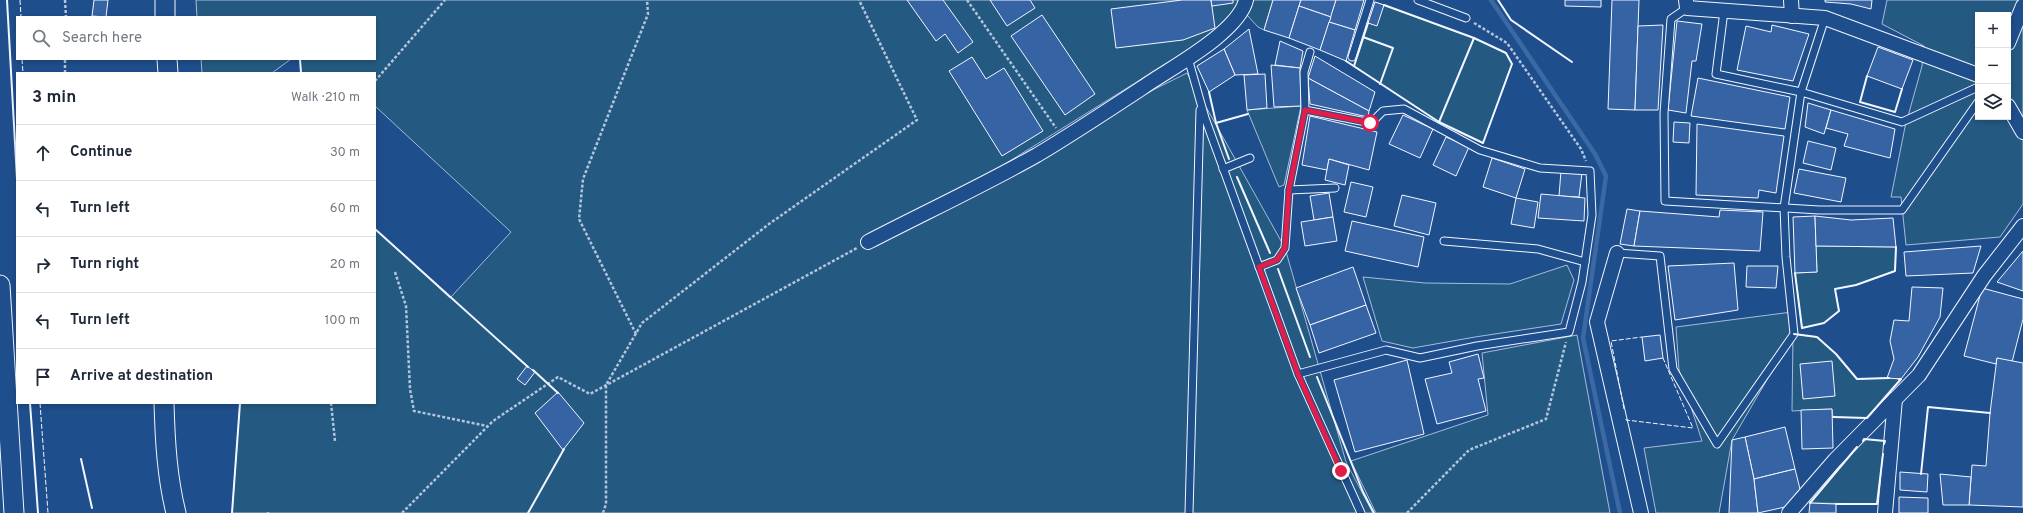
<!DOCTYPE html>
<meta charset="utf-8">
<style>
:root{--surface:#fff;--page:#f2f2f3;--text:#1f2937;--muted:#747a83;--line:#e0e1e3}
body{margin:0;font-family:Overpass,sans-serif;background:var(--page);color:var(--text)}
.controls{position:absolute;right:12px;top:12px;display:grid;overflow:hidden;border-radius:0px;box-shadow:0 2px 6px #0003}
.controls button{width:36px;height:36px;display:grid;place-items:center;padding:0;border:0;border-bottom:1px solid var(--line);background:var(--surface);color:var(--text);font:20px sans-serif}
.stop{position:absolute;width:12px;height:12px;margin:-9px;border:3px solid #e11d48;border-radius:50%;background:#fff}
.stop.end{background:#e11d48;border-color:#fff;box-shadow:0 1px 4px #0008}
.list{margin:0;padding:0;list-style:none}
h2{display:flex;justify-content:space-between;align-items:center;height:52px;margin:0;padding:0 16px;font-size:17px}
h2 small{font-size:13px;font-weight:400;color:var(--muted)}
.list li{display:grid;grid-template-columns:26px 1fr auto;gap:12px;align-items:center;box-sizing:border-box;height:56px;padding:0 16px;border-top:1px solid var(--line)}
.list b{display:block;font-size:15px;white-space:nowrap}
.list em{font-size:13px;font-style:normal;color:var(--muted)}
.icon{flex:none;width:22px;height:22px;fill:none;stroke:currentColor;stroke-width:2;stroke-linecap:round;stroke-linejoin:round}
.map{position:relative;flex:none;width:2023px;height:513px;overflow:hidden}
.search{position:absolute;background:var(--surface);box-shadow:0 2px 6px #0003;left:16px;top:16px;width:360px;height:44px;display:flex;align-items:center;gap:10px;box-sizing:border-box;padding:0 14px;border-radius:0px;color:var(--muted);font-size:15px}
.panel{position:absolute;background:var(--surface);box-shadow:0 2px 6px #0003;left:16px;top:72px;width:360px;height:332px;border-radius:0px}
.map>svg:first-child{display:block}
.green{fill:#245a82;stroke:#a8bbd7;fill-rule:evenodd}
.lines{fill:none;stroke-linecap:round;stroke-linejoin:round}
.stream{stroke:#3b69a3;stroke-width:4.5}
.building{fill:#3563a3;stroke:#f2f6ff}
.lane-casing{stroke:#f2f6ff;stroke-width:9}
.street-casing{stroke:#f2f6ff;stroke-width:16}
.secondary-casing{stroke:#f2f6ff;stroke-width:21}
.path{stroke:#b3c4dc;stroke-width:2.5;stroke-dasharray:3 2;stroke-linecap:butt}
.lane{stroke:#1f4e8c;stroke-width:7}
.street{stroke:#1f4e8c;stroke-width:14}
.secondary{stroke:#1f4e8c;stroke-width:19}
.fence{stroke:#f2f6ff;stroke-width:1;stroke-dasharray:5 2;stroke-linecap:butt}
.wall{stroke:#f2f6ff;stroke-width:2}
.route{stroke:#e11d48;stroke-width:5}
</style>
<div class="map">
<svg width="2023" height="513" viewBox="0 0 2023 513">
<rect width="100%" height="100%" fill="#1f4e8c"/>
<g class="green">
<path d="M196 0H1273L1264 30 1258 27 1246 14 1005 164 1187 73 1285 248 1346 462 1373 513H232L240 403H375V229L450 298 511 232 375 106V73H301L300 59H375V17H197Z"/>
<path d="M1887 0H2023V204L2000 237 1906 245 1901 197H1891L1905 127 1922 66 1924 46 1882 24ZM1978 15H2008V117H1978Z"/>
<path d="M1375 2 1474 38 1506 53 1512 64 1483 143 1439 122 1354 66Z"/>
<path d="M201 59H291L272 73H202Z"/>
<path d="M1301 106 1284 185 1279 187 1247 110Z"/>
<path d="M1816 246 1896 247 1895 271 1856 285 1835 289 1839 311 1824 323 1802 328 1795 273 1817 272Z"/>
<path d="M1567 265 1574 280 1561 324 1475 337 1413 348 1382 341 1363 277 1425 283 1510 284Z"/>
<path d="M1792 312 1794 334 1817 337 1836 354 1857 379 1887 378 1901 379 1867 418 1833 417 1832 409 1792 411 1793 335 1732 440 1719 513H1656L1644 448 1702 441 1679 370 1676 327Z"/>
<path d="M1577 335 1610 513H1376L1351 461 1488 415 1482 353Z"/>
<path d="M1864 439 1885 441 1877 504 1810 503Z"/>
</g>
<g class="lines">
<path class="stream" d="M1491 0 1595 154 1606 176 1583 338 1620 513"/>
</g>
<g class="building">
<path d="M94 0H108L106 17 92 16Z"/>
<path d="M907 0H943L973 42 958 53 945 34 936 41Z"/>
<path d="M990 0H1030L1035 8 1007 26Z"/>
<path d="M1182 0H1211L1215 28 1183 40 1116 48 1111 9Z"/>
<path d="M1211 0H1233V3L1212 6Z"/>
<path d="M1273 0H1301L1289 38 1264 30Z"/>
<path d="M1301 0H1336L1331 17 1299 6Z"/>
<path d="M1336 0H1364L1355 30 1329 22Z"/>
<path d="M1565 0H1601V7L1565 6Z"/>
<path d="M1612 0H1639L1635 110 1608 109Z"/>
<path d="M1825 0H1872L1871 9 1851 4 1825 2Z"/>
<path d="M1375 2 1384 5 1377 26 1368 23Z"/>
<path d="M1299 6 1331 17 1320 50 1289 38Z"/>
<path d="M1042 15 1095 94 1065 115 1011 36Z"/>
<path d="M1677 21 1702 24 1696 61H1692L1686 113 1668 110Z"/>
<path d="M1329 22 1355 30 1346 61 1320 50Z"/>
<path d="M1663 25 1658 110H1635L1638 26Z"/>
<path d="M1772 25 1809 34 1793 81 1737 70 1746 26 1771 32Z"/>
<path d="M1249 29 1258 74 1235 75 1224 49Z"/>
<path d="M1280 41 1303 51 1300 68 1275 65Z"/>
<path d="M1878 47 1913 60 1902 89 1867 76Z"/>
<path d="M1224 49 1235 75 1209 92 1197 66Z"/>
<path d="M1315 56 1375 92 1369 111 1308 78Z"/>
<path d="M972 57 986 79 1004 68 1043 131 1002 156 949 71Z"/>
<path d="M1271 65 1300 68 1301 106 1274 107Z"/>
<path d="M1265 74 1267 108 1247 110 1244 75Z"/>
<path d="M1308 78 1369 111 1368 117 1310 104Z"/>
<path d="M1698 78 1790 97 1785 129 1691 116Z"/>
<path d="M1808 103 1831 110 1824 134 1805 127Z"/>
<path d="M1831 110 1895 129 1890 158 1844 146 1848 134 1826 128Z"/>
<path d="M1403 115 1433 129 1420 158 1389 144Z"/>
<path d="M1310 116 1377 132 1369 170 1329 159 1327 170 1302 165Z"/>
<path d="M1674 122 1690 123 1689 143 1673 142Z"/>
<path d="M1697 124 1784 136 1776 193 1759 190 1758 198 1696 195Z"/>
<path d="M1446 137 1469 147 1456 176 1433 165Z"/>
<path d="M1808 141 1836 148 1831 170 1803 163Z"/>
<path d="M1492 158 1525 169 1516 198 1483 187Z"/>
<path d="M1329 159 1349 165 1345 185 1325 180Z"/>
<path d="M1799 169 1846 178 1841 202 1794 193Z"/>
<path d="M1561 171 1582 173 1579 197 1559 196Z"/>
<path d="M1351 182 1373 187 1366 217 1344 212Z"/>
<path d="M1329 193 1333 217 1314 220 1310 196Z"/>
<path d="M1541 194 1585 198 1584 221 1538 218Z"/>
<path d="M1402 195 1436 203 1429 235 1394 226Z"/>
<path d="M1516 198 1538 202 1534 228 1511 224Z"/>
<path d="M1627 209 1640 211 1634 246 1620 244Z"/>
<path d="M1720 210 1763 212 1760 251 1634 246 1640 211 1719 217Z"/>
<path d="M1815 216 1817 272 1795 273 1793 217Z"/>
<path d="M1815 216 1851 220 1893 218 1896 247 1816 246Z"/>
<path d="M1333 217 1337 241 1305 246 1301 222Z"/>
<path d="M1352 221 1424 237 1418 267 1345 251Z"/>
<path d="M1981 246 1973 273 1906 276 1904 252Z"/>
<path d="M2023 251V291L1997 282Z"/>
<path d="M1734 263 1738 310 1675 320 1668 266Z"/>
<path d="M1747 266H1778L1776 288 1746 287Z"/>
<path d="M1353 267 1366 305 1310 325 1296 288Z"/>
<path d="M1912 287 1943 288 1940 317 1918 357 1901 379 1887 378 1894 359 1890 341 1894 320 1909 321Z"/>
<path d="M1982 288 2023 299V319L2012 362 1997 358 1996 364 1964 356Z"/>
<path d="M1366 305 1376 333 1319 353 1310 325Z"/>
<path d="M1660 335 1663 358 1645 361 1642 337Z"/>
<path d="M1478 354 1484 378 1478 379 1486 411 1437 424 1425 379 1452 373 1449 362Z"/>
<path d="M1997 358 2023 363V507L1969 505 1972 465 1986 466 1990 413Z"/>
<path d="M1407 360 1424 434 1355 452 1334 380Z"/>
<path d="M1832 361 1835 396 1803 399 1800 364Z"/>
<path d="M527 366 535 372 525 385 517 379Z"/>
<path d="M558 392 584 423 563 450 535 413Z"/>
<path d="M1832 409 1833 448 1802 449 1801 410Z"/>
<path d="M1785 427 1795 469 1754 479 1745 437Z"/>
<path d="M1745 437 1754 479 1758 513H1729L1732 440Z"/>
<path d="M1795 469 1800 489 1785 507 1758 513 1754 479Z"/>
<path d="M1900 472 1928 474 1927 492 1900 490Z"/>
<path d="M1940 474 1971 477 1969 505H1943Z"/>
<path d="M1899 497 1928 498V513H1899Z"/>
<path d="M1810 503 1836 504V513H1809Z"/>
</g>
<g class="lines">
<defs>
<g id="lane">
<path d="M1418 0 1466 18"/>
<path d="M1687 8 1671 19 1664 113 1665 201 1819 210H1902L1978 102"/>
<path d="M1724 11 1716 74 1801 92 1902 122 1978 87"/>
<path d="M1352 57 1370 0"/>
<path d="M1188 58 1205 118 1298 374 1361 513"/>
<path d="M1223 169 1250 158"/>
<path d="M1289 190 1335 188"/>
<path d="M1444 241 1538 249 1585 262"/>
<path d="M1617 253 1660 256 1673 369 1717 444 1794 334 1786 257 1784 208 1801 92 1825 18"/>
<path d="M1259 267 1277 260 1285 248 1289 190 1305 110"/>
<path d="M1298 374 1386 350 1420 358 1477 346 1569 332 1582 282 1592 215 1590 171 1540 168 1480 150 1404 109 1383 111 1371 123 1305 110 1304 72 1310 52"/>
<path d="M1189 513 1200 110"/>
</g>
<g id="street">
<path d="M1686 0 1687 8 1825 18 1978 75"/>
<path d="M1791 0 1792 16"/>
<path d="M2008 43 2023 6"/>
<path d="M2008 106 2023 132"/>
<path d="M868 242C924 213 982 186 1037 155 1077 131 1116 105 1154 80 1180 63 1239 30 1246 0"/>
<path d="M1617 253 1597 322 1641 513"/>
<path d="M1789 513 1835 460 1919 375 1984 276 2023 226"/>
<path d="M1885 513 1895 399"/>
</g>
<g id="secondary">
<path d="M165 0V17"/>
<path d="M167 59 168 73"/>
<path d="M0 285 14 513"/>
<path d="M164 403C165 440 167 477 176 513"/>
</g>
</defs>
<use href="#lane" class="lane-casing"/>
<use href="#street" class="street-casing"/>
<use href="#secondary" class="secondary-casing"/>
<g class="path">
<path d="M65 0 66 17"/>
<path d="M967 0 1056 128"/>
<path d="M1474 23 1507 43 1581 149 1586 161"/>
<path d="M65 73V59"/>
<path d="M375 81 445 0"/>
<path d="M395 272 406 306 410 389 414 411 487 426"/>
<path d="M636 334 579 219 583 179 648 14 647 0"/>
<path d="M331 403 335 441"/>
<path d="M268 512V513"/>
<path d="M402 513 493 421 558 377 590 394 857 248"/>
<path d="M603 513 606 504V385L642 323 769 224 917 120 859 0"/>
<path d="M1407 513 1469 450 1546 419 1566 342"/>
</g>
<use href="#lane" class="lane"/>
<use href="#street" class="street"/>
<use href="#secondary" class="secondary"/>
<g class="fence">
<path d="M20 0 21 17"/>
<path d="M22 59 23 73"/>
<path d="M40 403 48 513"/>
<path d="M1624 409 1611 341 1642 337"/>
<path d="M1626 419V420L1693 428 1663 358"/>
</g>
<g class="wall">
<path d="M7 0 17 179"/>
<path d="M1498 0 1511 20 1572 62"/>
<path d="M1363 37 1393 48 1380 84"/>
<path d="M300 59 301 73"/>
<path d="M1346 61 1439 122 1483 143 1512 64 1506 53 1474 38 1384 5"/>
<path d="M1354 66 1368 23"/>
<path d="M1867 76 1860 102 1895 112 1902 89"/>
<path d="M1209 92 1216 123 1229 159"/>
<path d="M1439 122 1474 38"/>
<path d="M1216 123 1248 114"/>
<path d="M1237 177 1270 253"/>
<path d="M375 229 528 367"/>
<path d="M1278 269 1310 357"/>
<path d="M1795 273 1802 328 1824 323 1839 311 1835 289 1856 285 1895 271 1896 247"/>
<path d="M1794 334 1817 337 1836 354 1857 379 1889 378"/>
<path d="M533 370 558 393"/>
<path d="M1317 377 1363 492 1374 513"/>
<path d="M30 403 38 513"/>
<path d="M1833 417 1867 418 1901 379H1899"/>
<path d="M1863 441 1864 439 1885 441 1884 444"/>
<path d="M81 459 92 508"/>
<path d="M1921 474 1928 407 1990 413"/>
<path d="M1810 503 1857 447"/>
<path d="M1836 504H1877L1883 454"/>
<path d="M232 513 240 403"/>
<path d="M528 513 564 449"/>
</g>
</g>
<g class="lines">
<path class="route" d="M1341 471 1298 374 1259 267 1277 260 1285 248 1289 190 1305 110 1370 123"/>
</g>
</svg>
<div class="controls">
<button>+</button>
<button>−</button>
<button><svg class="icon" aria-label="layers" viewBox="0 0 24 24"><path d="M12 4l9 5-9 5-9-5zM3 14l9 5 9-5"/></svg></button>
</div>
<div class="stop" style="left:1370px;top:123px"></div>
<div class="stop end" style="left:1341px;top:471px"></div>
<div class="search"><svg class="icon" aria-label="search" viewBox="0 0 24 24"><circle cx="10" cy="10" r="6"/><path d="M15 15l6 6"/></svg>Search here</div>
<section class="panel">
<h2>3 min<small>Walk · 210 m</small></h2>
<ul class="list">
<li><svg class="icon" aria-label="ahead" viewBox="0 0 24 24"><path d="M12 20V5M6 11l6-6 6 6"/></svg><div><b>Continue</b></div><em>30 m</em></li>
<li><svg class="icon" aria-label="left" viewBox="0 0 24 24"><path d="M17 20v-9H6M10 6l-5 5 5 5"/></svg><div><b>Turn left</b></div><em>60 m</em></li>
<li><svg class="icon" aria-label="right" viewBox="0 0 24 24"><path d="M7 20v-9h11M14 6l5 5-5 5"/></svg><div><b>Turn right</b></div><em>20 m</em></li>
<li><svg class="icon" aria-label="left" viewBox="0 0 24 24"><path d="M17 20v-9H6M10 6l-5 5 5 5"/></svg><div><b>Turn left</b></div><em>100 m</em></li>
<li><svg class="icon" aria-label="arrive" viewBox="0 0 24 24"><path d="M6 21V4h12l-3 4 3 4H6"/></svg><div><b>Arrive at destination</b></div></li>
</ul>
</section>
</div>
